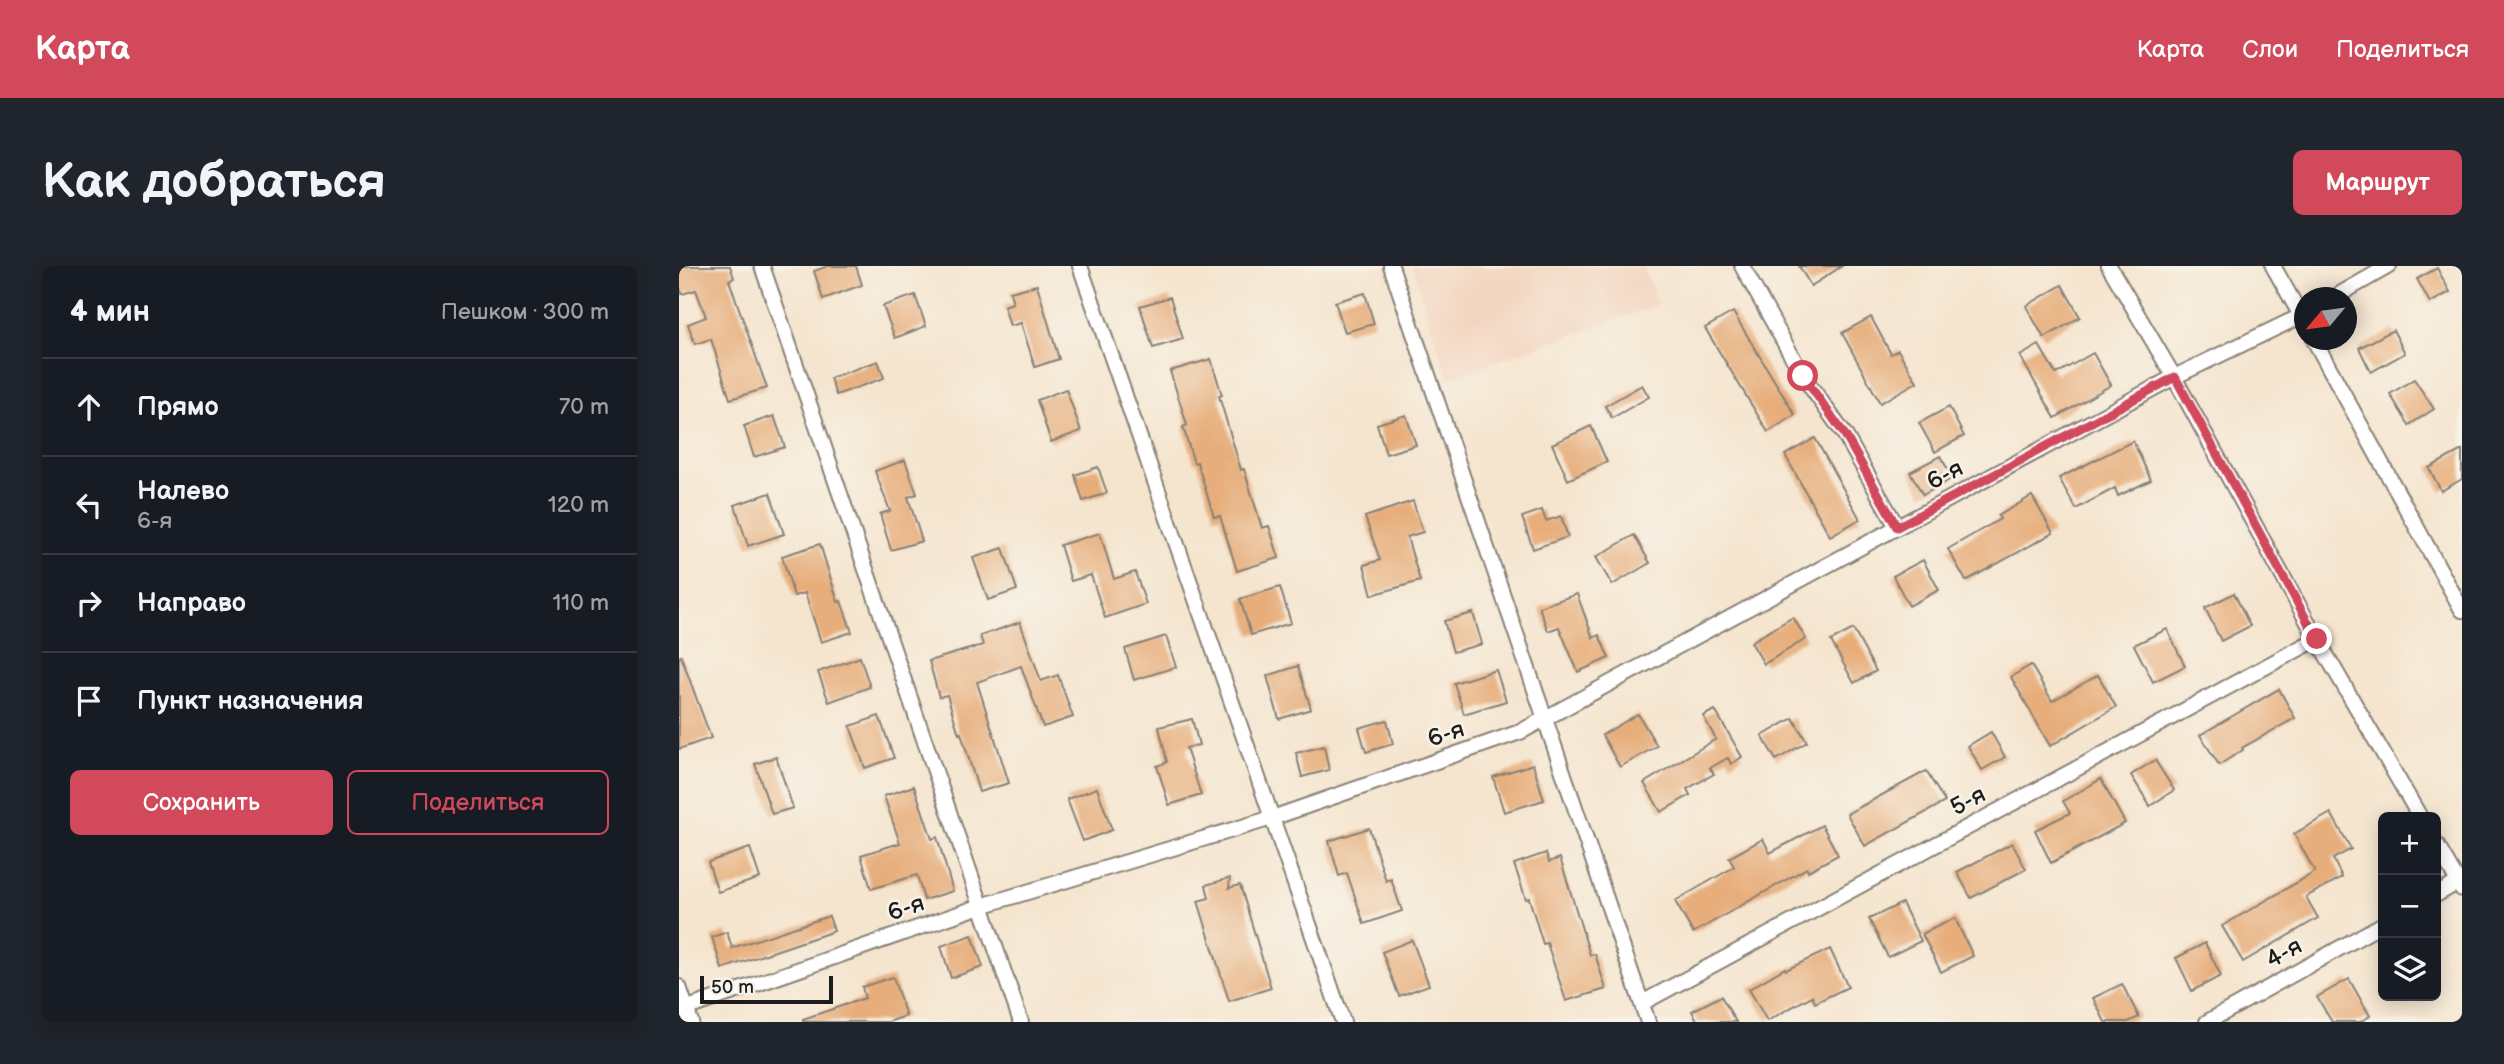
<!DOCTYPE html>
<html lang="ru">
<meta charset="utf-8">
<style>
:root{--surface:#171b24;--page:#20242c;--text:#f1f3f6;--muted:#9ea1a6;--line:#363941;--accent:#d1495b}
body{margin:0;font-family:"Balsamiq Sans",sans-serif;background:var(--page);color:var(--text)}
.controls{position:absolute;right:21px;bottom:21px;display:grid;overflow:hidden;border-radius:10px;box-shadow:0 4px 18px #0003}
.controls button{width:63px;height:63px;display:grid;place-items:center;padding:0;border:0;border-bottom:2px solid var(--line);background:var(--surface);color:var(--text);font:35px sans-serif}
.compass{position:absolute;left:1615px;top:21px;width:63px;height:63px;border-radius:50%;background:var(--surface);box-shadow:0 4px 18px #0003;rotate:241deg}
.scale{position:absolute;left:21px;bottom:18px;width:133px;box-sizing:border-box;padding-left:7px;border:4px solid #1c1c1c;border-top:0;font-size:19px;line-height:24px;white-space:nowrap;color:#1c1c1c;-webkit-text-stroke:5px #f7f3e8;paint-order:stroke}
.stop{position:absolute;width:21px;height:21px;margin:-16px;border:5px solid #d1495b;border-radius:50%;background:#fff}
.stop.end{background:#d1495b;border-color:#fff;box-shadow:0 2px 7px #0008}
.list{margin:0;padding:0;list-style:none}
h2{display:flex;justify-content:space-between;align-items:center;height:91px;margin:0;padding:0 28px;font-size:30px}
h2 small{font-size:23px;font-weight:400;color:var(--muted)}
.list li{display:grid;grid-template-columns:46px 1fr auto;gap:21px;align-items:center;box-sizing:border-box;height:98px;padding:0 28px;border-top:2px solid var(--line)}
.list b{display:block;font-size:26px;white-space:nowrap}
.list p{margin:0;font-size:23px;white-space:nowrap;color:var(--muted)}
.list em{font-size:23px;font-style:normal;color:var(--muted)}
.actions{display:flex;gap:14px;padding:21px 28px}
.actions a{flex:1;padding:16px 0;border:2px solid var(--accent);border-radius:10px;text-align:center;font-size:24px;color:var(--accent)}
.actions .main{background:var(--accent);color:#fff}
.icon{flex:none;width:38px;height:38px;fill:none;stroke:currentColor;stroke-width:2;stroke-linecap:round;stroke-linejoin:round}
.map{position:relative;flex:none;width:1783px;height:756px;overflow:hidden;border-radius:10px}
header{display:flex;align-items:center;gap:42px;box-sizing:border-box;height:98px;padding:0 35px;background:var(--accent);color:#fff}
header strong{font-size:33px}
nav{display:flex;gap:38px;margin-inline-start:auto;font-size:24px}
.intro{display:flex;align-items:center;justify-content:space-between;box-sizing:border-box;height:168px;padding:0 42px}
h1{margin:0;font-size:49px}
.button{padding:18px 32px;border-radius:10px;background:var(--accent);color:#fff;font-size:24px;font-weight:700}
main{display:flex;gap:42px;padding:0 42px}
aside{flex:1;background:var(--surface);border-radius:10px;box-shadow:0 4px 18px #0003}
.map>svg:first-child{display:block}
.built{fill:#f3d4be}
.building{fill:#e7ae7b}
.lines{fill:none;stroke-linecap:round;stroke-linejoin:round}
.street-casing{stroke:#888076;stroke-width:18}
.street{stroke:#fff;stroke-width:14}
.route{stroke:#d1495b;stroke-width:9}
.labels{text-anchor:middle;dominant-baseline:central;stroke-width:5;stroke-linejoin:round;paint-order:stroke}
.street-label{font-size:24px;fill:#1c1c1c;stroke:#f7f3e8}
</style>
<header>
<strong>Карта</strong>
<nav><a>Карта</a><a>Слои</a><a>Поделиться</a></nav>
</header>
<div class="intro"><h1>Как добраться</h1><a class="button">Маршрут</a></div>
<main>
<aside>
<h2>4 мин<small>Пешком · 300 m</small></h2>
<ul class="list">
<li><svg class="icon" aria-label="ahead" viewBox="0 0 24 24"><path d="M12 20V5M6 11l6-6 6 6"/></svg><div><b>Прямо</b></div><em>70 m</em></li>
<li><svg class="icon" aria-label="left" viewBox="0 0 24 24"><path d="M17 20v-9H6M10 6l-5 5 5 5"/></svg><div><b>Налево</b><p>6-я</p></div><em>120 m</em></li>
<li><svg class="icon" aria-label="right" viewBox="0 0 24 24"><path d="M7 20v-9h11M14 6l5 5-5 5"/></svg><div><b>Направо</b></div><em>110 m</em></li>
<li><svg class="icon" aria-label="arrive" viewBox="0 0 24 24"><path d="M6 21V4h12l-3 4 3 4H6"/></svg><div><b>Пункт назначения</b></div></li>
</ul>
<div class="actions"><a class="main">Сохранить</a><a>Поделиться</a></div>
</aside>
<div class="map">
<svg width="1783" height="756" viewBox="0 0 1783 756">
<rect width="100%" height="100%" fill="#f7f3e8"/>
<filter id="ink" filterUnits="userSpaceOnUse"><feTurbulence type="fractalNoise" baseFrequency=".0143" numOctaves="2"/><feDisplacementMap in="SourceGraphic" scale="14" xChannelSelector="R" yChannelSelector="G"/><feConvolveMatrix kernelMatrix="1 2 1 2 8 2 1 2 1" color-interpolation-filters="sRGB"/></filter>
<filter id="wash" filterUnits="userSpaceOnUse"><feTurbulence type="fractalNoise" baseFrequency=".00686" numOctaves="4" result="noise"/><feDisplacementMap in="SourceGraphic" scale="28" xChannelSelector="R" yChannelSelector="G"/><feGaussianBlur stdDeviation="1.57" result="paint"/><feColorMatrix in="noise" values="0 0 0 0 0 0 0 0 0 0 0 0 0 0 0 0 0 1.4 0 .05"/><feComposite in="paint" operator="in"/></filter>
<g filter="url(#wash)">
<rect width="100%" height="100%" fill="#f5e5cf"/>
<path class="built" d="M733 0H965L979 39 769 112Z"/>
<g id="blocks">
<g class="building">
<path d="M0 0H51L55 12 50 14 88 122 51 133 32 73 16 78 9 58 27 51 17 24 3 28 0 19Z"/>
<path d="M149 0H177L183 19 144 33 135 5Z"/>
<path d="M1120 0H1163L1132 20Z"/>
<path d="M1758 2 1771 26 1751 37 1738 13Z"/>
<path d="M358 19 380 93 356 101 342 57 331 60 325 40 334 37 331 26Z"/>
<path d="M1383 19 1401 51 1365 72 1347 40Z"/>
<path d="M686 27 695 58 666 66 656 36Z"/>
<path d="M236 29 247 60 216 72 204 40Z"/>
<path d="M491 31 504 73 474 82 461 40Z"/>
<path d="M1054 46 1116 149 1089 166 1026 62Z"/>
<path d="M1192 51 1212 88 1219 84 1238 116 1201 137 1163 67Z"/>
<path d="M1714 64 1726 87 1692 106 1680 82Z"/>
<path d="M1360 79 1377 108 1414 87 1432 119 1376 152 1341 90Z"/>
<path d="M532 93 543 129 540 130 562 204 565 203 583 262 590 260 600 292 558 305 541 250 535 251 518 196 515 197 504 161 508 159 491 105Z"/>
<path d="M199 95 205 112 157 129 151 112Z"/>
<path d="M1735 113 1755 143 1730 159 1711 128Z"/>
<path d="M963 119 970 131 933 152 926 140Z"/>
<path d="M387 123 402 165 372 176 358 134Z"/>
<path d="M1270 141 1285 170 1256 186 1240 157Z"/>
<path d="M727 149 737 179 707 188 698 158Z"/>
<path d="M95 150 106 181 75 191 65 160Z"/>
<path d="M912 160 928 196 889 214 873 178Z"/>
<path d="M1136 172 1181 253 1151 270 1106 189Z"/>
<path d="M1454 175 1472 214 1439 230 1436 222 1397 243 1380 212Z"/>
<path d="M1783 184V213L1762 225 1750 202Z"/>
<path d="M1261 190 1274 212 1244 229 1231 206Z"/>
<path d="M226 194 238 228 229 231 243 275 212 284 201 248 211 245 196 205Z"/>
<path d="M419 201 428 227 404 235 396 209Z"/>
<path d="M91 227 105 268 69 280 56 239Z"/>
<path d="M1353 230 1374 267 1287 315 1269 283 1321 253 1319 250Z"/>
<path d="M734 235 744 266 728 271 741 315 693 329 685 299 701 294 686 251Z"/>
<path d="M863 244 867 255 882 250 889 271 854 283 843 251Z"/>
<path d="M421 267 435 313 456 306 467 338 426 352 412 309 392 315 381 279Z"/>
<path d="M955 269 971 297 933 319 917 291Z"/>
<path d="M141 278 159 336 162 335 173 366 142 376 126 327 115 330 103 290Z"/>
<path d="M324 282 338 324 309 334 294 292Z"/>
<path d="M1244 294 1260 324 1230 340 1214 310Z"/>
<path d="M601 321 612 357 572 369 561 333Z"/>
<path d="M1555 327 1571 360 1542 375 1526 342Z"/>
<path d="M898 328 914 372 920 369 930 392 899 406 880 361 869 365 860 341Z"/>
<path d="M794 347 803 378 774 386 765 355Z"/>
<path d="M1114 351 1127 373 1085 398 1072 376Z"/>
<path d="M341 356 362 415 379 409 394 451 364 461 342 400 298 416 330 517 300 526 282 467 280 468 268 429 260 431 250 395 304 379 301 370Z"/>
<path d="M1174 363 1197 405 1175 417 1152 375Z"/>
<path d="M1488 363 1506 400 1474 416 1455 379Z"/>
<path d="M487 370 497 401 455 414 446 383Z"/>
<path d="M2 390 32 472 0 483V391Z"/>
<path d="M181 391 191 421 150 436 139 406Z"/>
<path d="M1352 399 1373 435 1419 409 1437 441 1371 480 1332 411Z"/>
<path d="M619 400 632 443 600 453 588 410Z"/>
<path d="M817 404 827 435 785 448 775 417Z"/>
<path d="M1600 423 1616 452 1563 482 1564 484 1540 499 1521 469Z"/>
<path d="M1036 444 1063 491 1052 498 1049 492 1031 502 1035 508 1008 523 1011 529 982 546 965 517 1037 473 1024 450Z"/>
<path d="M959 448 978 480 941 501 923 469Z"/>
<path d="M200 450 215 492 186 502 171 460Z"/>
<path d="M1114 452 1128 476 1097 494 1083 470Z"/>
<path d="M513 453 520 479 507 482 522 529 490 539 478 500 488 496 480 461Z"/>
<path d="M708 454 714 478 687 486 680 462Z"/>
<path d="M1312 466 1326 491 1303 504 1289 480Z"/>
<path d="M645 480 650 504 623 511 617 487Z"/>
<path d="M97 491 114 542 93 548 76 498Z"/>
<path d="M1476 494 1495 524 1471 540 1452 509Z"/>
<path d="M854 498 865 534 825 546 814 511Z"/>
<path d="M1247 505 1266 536 1186 580 1168 548Z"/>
<path d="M1422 513 1446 557 1372 597 1356 564 1391 547 1384 535Z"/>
<path d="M235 520 253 573 258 571 274 625 245 634 238 609 192 623 182 589 221 577 205 530Z"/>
<path d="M418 522 433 564 404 575 388 533Z"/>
<path d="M1652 547 1672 583 1654 593 1663 611 1627 631 1639 652 1564 696 1543 660 1636 606 1615 568Z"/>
<path d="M1143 559 1159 589 1129 605 1128 602 1014 667 996 635 1055 601 1050 592 1084 573 1091 587Z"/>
<path d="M690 562 707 615 712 613 723 645 685 658 668 607 660 610 650 575Z"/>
<path d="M1333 577 1347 603 1292 632 1278 606Z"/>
<path d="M71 582 81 612 39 626 29 596Z"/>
<path d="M867 587 870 596 881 592 911 689 916 688 927 723 887 735 868 677 864 678 850 632 847 633 835 598Z"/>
<path d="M551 612 550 622 561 619 592 722 550 735 519 635 530 632 527 619Z"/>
<path d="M1223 637 1242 675 1209 691 1190 653Z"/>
<path d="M150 650 155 665 43 703 33 671 48 666 53 682Z"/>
<path d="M1276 652 1294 690 1262 706 1243 668Z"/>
<path d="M293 669 304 701 272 712 262 680Z"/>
<path d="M733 674 750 719 720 730 703 686Z"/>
<path d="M1526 677 1542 710 1513 725 1497 692Z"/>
<path d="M1151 683 1169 721 1136 737 1133 730 1088 755 1070 723 1106 702 1107 704Z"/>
<path d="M214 711 227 750 209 756H124V753L186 732 183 721Z"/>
<path d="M1670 713 1691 750 1681 756H1653L1638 731Z"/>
<path d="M1443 718 1460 751 1449 756H1426L1414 732Z"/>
<path d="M1042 730 1057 756H1019L1013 745Z"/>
</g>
</g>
</g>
<g filter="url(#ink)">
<use href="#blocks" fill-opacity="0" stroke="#888076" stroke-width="2"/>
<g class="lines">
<defs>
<g id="street">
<path d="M83 0 342 756"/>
<path d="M401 0 664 756"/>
<path d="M712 0 969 756"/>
<path d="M1063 0 1124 110 1166 169 1218 261"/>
<path d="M1430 0 1495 111 1638 373 1741 551"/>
<path d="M1594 0 1625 55"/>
<path d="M1654 32 1710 0"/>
<path d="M1635 74 1783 344"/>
<path d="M1757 578 1783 623"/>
<path d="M1757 629 1783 614"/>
<path d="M0 721 12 756"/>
<path d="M963 737 1638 373"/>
<path d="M0 745 302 640 593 552 841 466 1495 111 1626 48"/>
<path d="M1528 756 1704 658"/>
</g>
</defs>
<use href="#street" class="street-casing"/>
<use href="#street" class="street"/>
</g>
</g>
<g class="lines" filter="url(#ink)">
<path class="route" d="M1124 110 1166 169 1218 261 1496 111 1638 373"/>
</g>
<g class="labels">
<g class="street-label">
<text transform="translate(1266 209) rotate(-28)">6-я</text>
<text transform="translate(767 468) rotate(-19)">6-я</text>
<text transform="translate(1289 535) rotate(-28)">5-я</text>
<text transform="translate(227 642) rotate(-19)">6-я</text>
<text transform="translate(1605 687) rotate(-29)">4-я</text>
</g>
</g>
</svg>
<div class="controls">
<button>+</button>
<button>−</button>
<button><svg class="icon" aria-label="layers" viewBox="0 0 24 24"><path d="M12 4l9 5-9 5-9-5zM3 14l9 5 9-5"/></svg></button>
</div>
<svg class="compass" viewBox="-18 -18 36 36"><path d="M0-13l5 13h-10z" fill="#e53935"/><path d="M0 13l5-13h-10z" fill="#9ea1a6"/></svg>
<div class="scale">50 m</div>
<div class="stop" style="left:1124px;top:110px"></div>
<div class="stop end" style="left:1638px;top:373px"></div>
</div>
</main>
